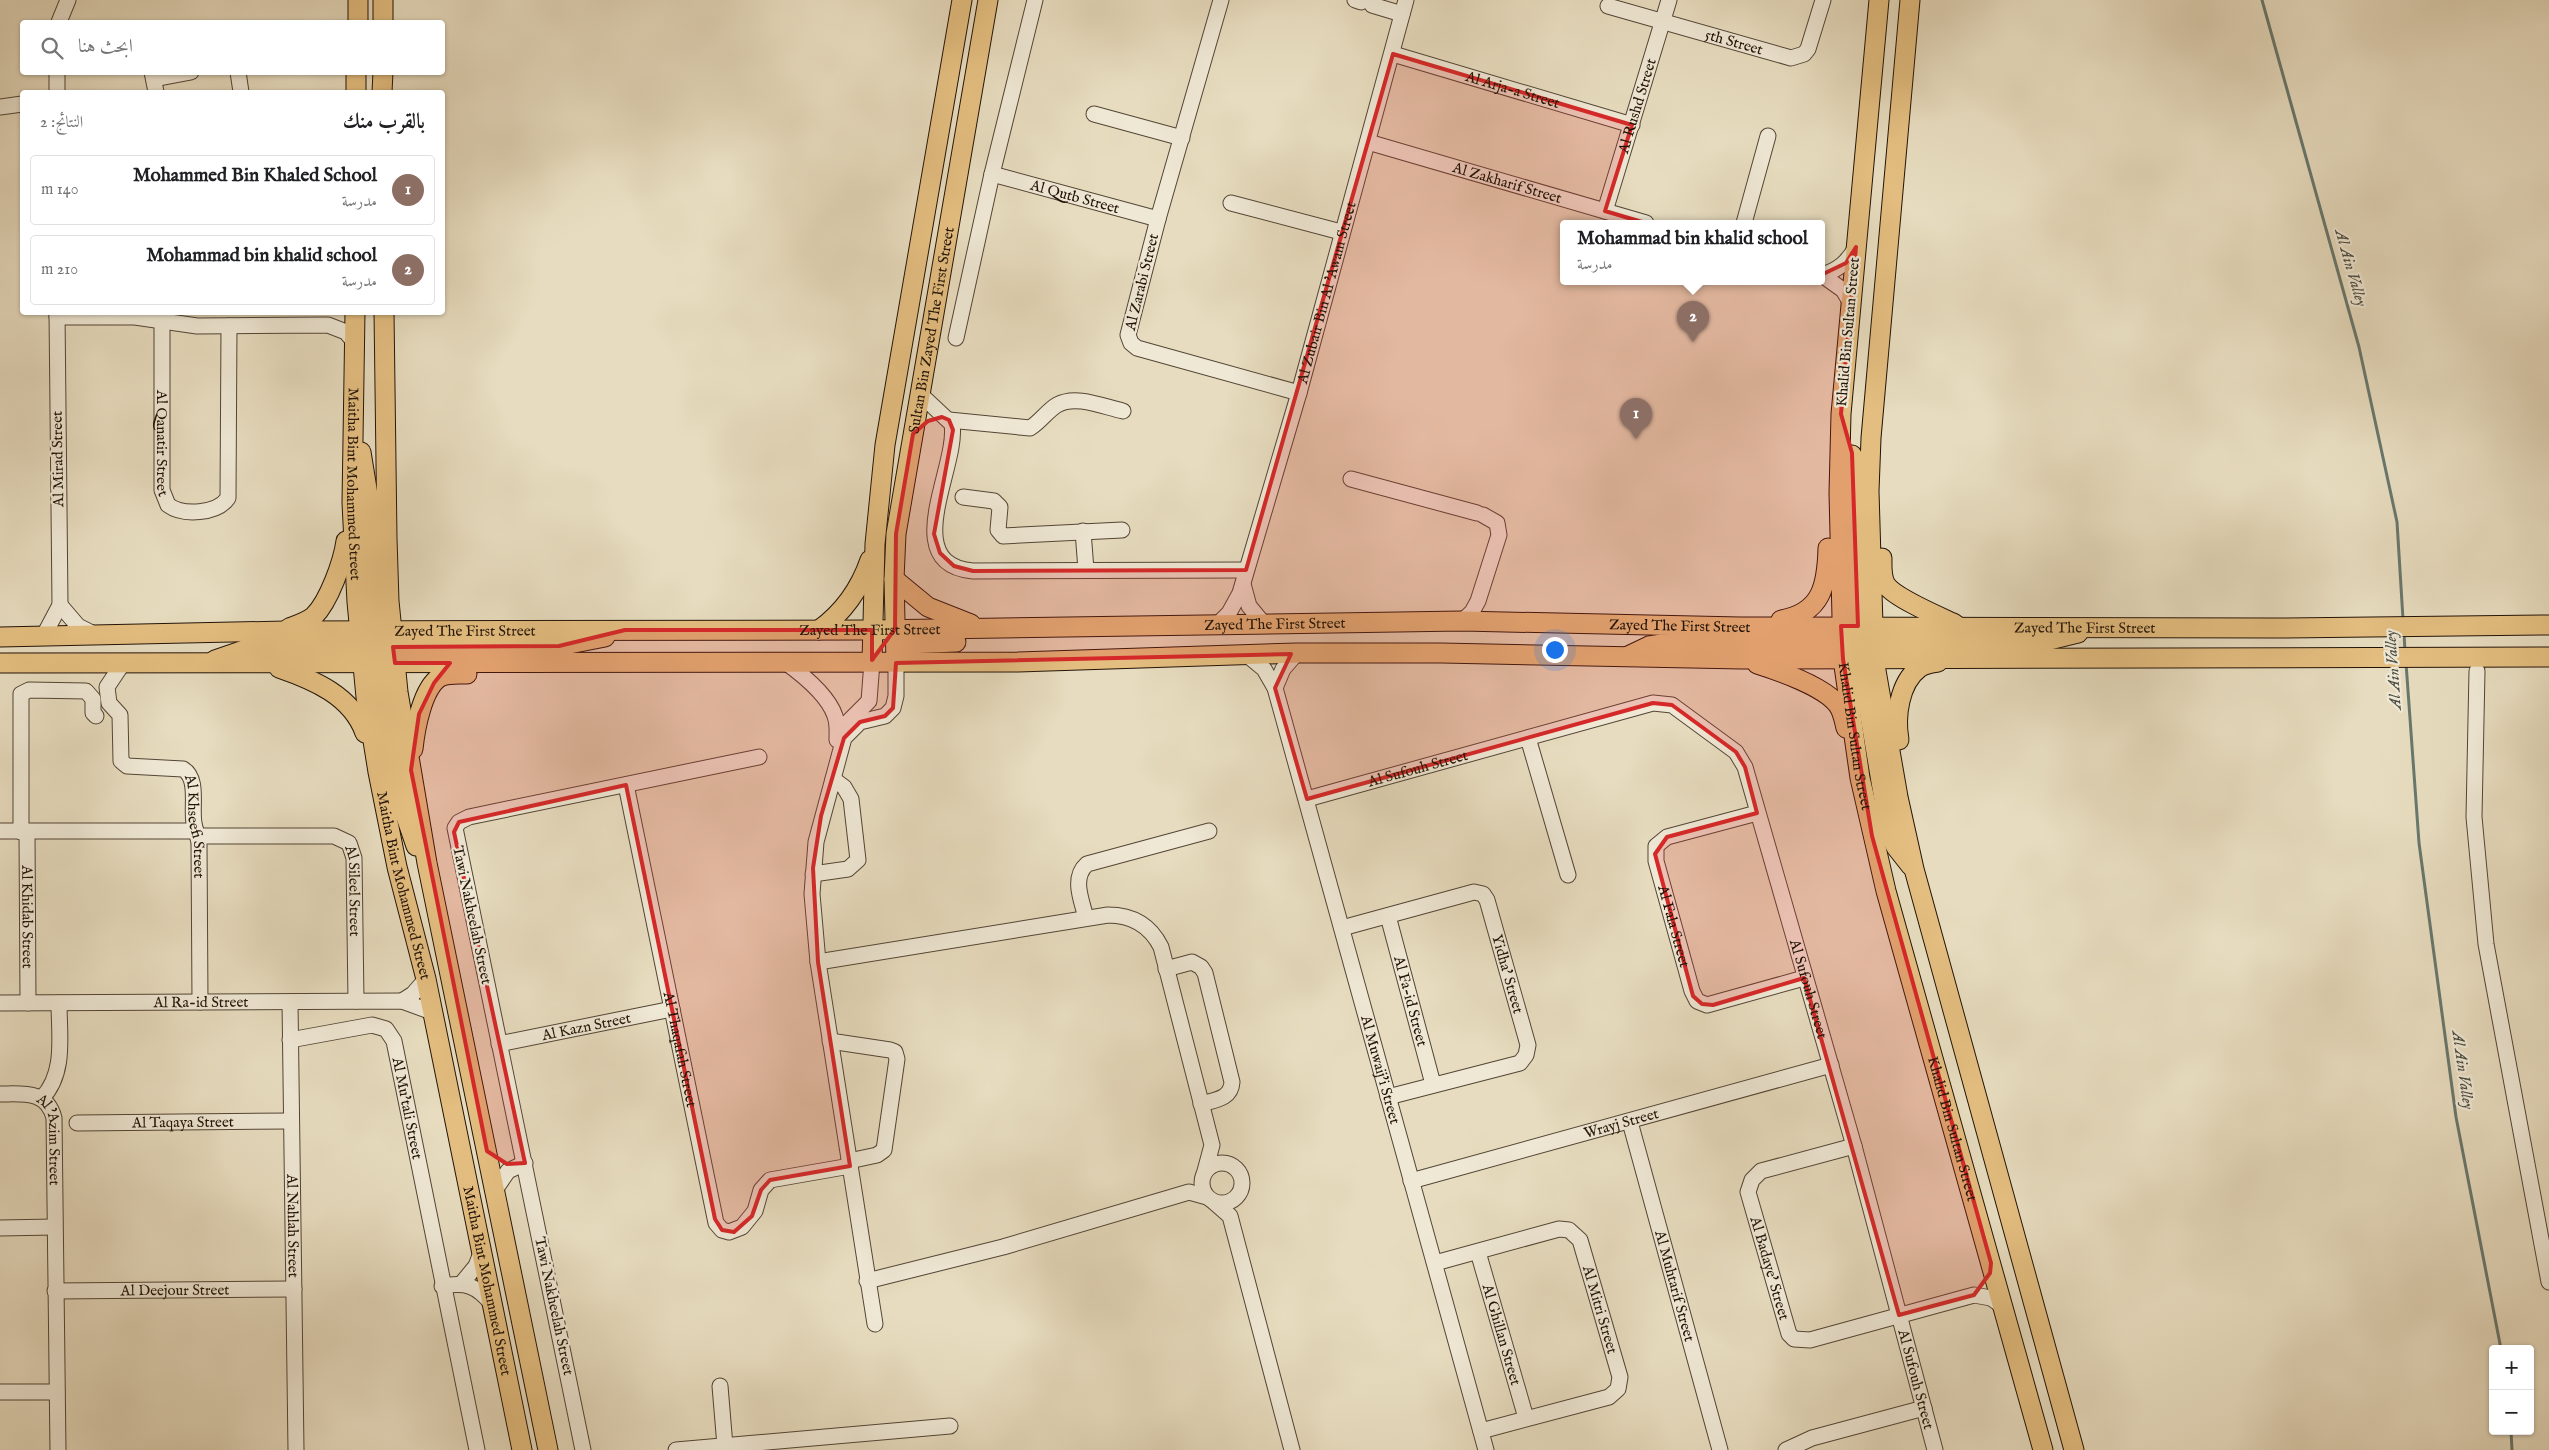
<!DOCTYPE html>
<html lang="ar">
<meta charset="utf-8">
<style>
:root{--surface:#fff;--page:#f6f6f6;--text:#202124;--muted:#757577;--line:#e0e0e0;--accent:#db2777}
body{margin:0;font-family:"IM FELL English",Amiri,serif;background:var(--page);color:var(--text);direction:rtl}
.controls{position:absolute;right:15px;bottom:15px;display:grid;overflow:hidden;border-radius:5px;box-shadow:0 1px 4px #0004}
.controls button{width:45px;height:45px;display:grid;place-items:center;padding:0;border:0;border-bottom:1px solid var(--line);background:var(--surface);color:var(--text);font:25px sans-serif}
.you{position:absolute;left:1554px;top:649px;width:18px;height:18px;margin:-12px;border:4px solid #fff;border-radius:50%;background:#1a73e8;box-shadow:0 0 0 8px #1a73e833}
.badge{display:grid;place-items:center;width:32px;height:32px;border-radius:50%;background:var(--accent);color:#fff;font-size:16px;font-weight:700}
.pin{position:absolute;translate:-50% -41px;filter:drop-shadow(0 1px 2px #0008)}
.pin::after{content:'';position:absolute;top:26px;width:18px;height:15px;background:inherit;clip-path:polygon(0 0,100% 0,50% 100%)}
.popup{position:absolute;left:1560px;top:220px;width:265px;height:65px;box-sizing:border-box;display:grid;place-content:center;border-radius:5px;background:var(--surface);filter:drop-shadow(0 1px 4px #0005);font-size:16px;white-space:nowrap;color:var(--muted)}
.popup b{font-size:19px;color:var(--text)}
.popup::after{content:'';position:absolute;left:50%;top:100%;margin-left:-10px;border:10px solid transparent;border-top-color:var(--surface)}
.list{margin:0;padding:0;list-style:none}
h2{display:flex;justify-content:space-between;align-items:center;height:65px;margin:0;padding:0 20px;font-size:21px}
h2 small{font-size:16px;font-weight:400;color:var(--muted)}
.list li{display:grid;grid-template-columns:32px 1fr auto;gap:15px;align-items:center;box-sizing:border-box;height:70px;margin:0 10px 10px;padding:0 10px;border:1px solid var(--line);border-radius:5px}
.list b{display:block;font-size:19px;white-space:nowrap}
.list p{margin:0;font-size:16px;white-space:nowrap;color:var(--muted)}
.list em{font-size:16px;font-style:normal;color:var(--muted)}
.icon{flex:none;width:28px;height:28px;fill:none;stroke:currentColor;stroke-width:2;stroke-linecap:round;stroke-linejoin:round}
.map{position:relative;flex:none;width:2549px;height:1450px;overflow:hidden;direction:ltr}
.search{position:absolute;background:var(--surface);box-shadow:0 1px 4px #0004;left:20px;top:20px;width:425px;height:55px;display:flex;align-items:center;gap:12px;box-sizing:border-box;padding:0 18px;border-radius:5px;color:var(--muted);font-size:19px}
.panel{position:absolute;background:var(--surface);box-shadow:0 1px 4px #0004;left:20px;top:90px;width:425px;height:225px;border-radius:5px;direction:rtl}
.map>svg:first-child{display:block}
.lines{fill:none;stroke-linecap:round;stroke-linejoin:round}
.stream{stroke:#68786e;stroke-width:3}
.minor-casing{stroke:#534535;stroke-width:17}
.major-casing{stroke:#221307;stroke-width:21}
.minor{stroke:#efe8d5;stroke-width:15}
.major{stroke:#e4be80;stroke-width:19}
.marked{fill:#d62828;fill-opacity:0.2;stroke:#d62828;stroke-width:4;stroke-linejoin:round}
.labels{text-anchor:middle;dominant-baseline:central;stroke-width:4.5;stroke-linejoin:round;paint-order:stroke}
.street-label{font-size:15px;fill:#221307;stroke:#efe8d5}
.water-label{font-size:16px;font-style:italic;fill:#4b4e43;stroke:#efe8d5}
</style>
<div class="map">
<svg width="2549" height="1450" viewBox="0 0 2549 1450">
<rect width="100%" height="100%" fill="#e7dcbf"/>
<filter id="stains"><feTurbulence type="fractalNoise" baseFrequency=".004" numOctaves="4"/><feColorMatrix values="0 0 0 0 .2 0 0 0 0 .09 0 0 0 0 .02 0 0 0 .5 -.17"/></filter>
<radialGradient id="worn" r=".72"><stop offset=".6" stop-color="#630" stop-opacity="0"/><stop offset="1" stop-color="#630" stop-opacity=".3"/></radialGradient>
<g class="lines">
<g class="stream">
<path d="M2262 0 2359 347 2397 522 2403 619"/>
<path d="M2404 633 2405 652"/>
<path d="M2406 663 2419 843 2456 1117 2501 1349"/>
<path d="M2511 1431 2512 1450"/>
</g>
<defs>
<g id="minor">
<path d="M1221 0 1158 219 1128 335 1131 343 1137 348 1299 393"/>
<path d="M1355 0 1361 2"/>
<path d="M1372 5 1402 14"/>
<path id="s1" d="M1608 6 1791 58 1804 54 1808 49 1823 0"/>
<path d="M59 22 68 0"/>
<path id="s2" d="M1393 54 1632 125"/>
<path d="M57 72V92"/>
<path d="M152 72 156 92"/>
<path d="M238 72 241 92"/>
<path d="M154 79 191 72"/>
<path d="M0 107 22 104"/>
<path d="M1094 114 1182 138"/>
<path id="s3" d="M1368 142 1646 223"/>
<path id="s4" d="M992 174 1158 219"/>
<path d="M1231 203 1341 232"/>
<path id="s5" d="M1605 211 1669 0"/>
<path d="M1744 223 1768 136"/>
<path d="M1822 275C1838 270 1848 262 1856 247"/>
<path d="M1822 275 1843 290 1852 305"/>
<path d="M57 317H135L197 326 328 325 346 332 355 343"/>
<path id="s6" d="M162 322V490L168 505C183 516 217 514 228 498L229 326"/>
<path d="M956 338 992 174 1035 0"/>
<path d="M920 394 952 424C959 466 897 564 973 571L1246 570"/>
<path d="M949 420 1030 428C1040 422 1047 411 1057 405 1076 394 1104 407 1123 411"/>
<path d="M1351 479 1477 513"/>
<path d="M963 497 994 501 1000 507 998 530 1003 536 1122 530"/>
<path d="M1083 531 1086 570"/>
<path d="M1243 584 1249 606 1263 623"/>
<path d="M60 605 78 626 94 634"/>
<path d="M1462 621 1472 612 1478 601 1499 535 1497 523 1483 515"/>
<path id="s7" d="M1218 624 1229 613 1240 593 1299 393 1406 0"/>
<path d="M43 637 60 605 57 312"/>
<path id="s8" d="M1247 655 1264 669 1275 688 1486 1450"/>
<path d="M785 662C803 675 828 695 835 716 838 724 837 732 837 740"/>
<path id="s9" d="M123 663 107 687 109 703 120 715 121 761 127 766 183 769C199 778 191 807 194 823 195 830 198 836 199 843L200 1002"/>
<path d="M2477 671 2474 817 2486 944 2549 1282"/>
<path d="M1275 688 1283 669 1297 653"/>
<path d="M845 725 869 701 872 662"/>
<path d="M1528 738 1568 875"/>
<path id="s10" d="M626 785 716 1223 722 1230 729 1232 742 1227 755 1211 761 1190 770 1180 850 1166"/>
<path id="s11" d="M1307 799 1653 703 1672 705 1736 752 1745 767 1854 1146 1935 1450"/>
<path id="s12" d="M1757 813 1667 837 1656 846V861L1692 991 1697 1001 1707 1005 1804 978"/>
<path d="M0 831H196"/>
<path d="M21 832V694L29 690 86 691 93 699V713L96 716"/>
<path id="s13" d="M27 832 28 1003"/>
<path id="s14" d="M198 836H334L349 843 354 858 356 1001"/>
<path d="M813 874 848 869 858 860 851 799 844 787 833 779"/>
<path id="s15" d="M1388 916 1433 1084"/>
<path d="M1086 918C1082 901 1071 878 1087 864L1209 831"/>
<path id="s16" d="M1342 928 1474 892 1483 894 1487 900 1528 1045 1526 1055 1520 1063 1388 1097"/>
<path d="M818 962 1108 915C1132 915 1150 925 1161 947L1212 1145 1205 1171"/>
<path d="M1166 969 1192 962 1201 967 1205 973 1232 1082C1231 1099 1215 1100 1201 1104"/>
<path d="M402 1001 413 994 426 979"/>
<path id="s17" d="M290 1002 296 1450"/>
<path id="s18" d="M0 1003 402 1001 432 1012"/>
<path id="s19" d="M290 1040 372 1025 386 1029 394 1041 477 1450"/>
<path d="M830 1041 890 1050 895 1052 897 1059 884 1150 877 1155 849 1161"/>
<path id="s20" d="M499 1044 672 1009"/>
<path id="s21" d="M0 1094C23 1094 47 1090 54 1118L58 1450"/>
<path d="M42 1098C66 1073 59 1035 59 1003"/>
<path id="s22" d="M1630 1122 1720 1450"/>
<path id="s23" d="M77 1123 291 1121"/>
<path id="s24" d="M1854 1146 1761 1171 1752 1180 1748 1192 1789 1334 1794 1339 1810 1340 1974 1295 1991 1298 2004 1307"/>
<circle cx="1222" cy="1183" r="20"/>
<path id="s25" d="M1411 1181 1831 1065"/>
<path d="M495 1190 508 1171 525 1163"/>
<path d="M1214 1202 1230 1216 1292 1450"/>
<path d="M0 1228 54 1227"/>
<path id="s26" d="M1478 1252 1526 1418"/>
<path id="s27" d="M1435 1263 1559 1229 1569 1230 1580 1240 1620 1377 1618 1389 1609 1397 1481 1431"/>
<path d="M867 1281 1003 1247 1189 1192 1207 1197"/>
<path d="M462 1283 476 1266 481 1253"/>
<path d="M442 1286C466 1282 476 1285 492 1304"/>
<path id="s28" d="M55 1291 294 1289"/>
<path d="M875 1324 818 962 812 894 816 842 844 738 860 722 885 716 893 708 896 696V662"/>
<path d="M720 1386 725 1446"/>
<path d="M0 1392H57"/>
<path d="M583 1450 455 828 459 822 469 817 759 757"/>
<path d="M676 1450 950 1426"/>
<path d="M1786 1450 1812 1438 1924 1408"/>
</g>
<g id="major">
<path d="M358 0V22"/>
<path id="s29" d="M1879 0 1841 414 1839 493 1843 659 1860 778 1886 891 2043 1450"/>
<path d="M1910 0 1871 438 1869 491 1874 659 1898 797 1914 869 2074 1450"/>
<path d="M383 22V0"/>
<path d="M356 92V72"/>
<path d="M382 92 383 72"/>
<path id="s30" d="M355 312 352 503 357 602 366 697 378 772 397 867 426 979 522 1450"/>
<path d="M384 312 387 538 389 601 398 692 427 863 548 1450"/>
<path d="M361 452 368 495 373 601 383 695 402 805 416 846"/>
<path d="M1852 455 1860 637"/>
<path d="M1882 558C1882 567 1881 577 1886 585 1895 598 1940 617 1955 624"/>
<path d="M894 579 928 607 971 624"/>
<path d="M1781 620C1822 613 1827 585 1828 548"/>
<path d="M1841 626 1853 637 1859 651 1890 835 1896 847 1911 866"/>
<path d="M289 628C297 625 307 622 314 616 329 601 343 562 346 541"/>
<path d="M819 630C844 612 860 589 870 560"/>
<path id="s31" d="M0 637 285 631 872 630 1462 621 1740 627 2277 628 2549 625"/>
<path d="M1862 645 2041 642 2078 633"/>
<path d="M1628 656 1649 646 1662 644 1853 642"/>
<path d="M215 660 247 649 559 646 605 637"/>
<path d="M872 662 875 544 885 445 962 0"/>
<path id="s32" d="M896 662 894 579 896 534 988 0"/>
<path d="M900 662 898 652 905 644 956 642"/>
<path d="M0 663 1018 662 1297 653H1441L1742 659 2549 657"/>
<path d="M1757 664C1779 671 1825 687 1838 705 1843 712 1844 720 1846 728"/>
<path d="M279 668C314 680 352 696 365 733"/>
<path d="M1899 740C1895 717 1899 683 1919 668 1924 664 1931 663 1938 662"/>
<path d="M413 749C415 730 422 688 440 677 447 673 458 674 467 674"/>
</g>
</defs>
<use href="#minor" class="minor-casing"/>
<use href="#major" class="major-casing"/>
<use href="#minor" class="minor"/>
<use href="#major" class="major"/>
</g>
<path class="marked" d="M1393 54 1632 125 1605 211 1821 275 1846 263 1856 247 1841 414 1852 453 1858 626H1841L1843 659 1872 836 1991 1263 1990 1273 1974 1295 1899 1315 1804 978 1713 1005 1702 1004 1693 996 1655 854 1667 837 1757 813 1745 767 1736 752 1672 705 1653 703 1307 799 1275 688 1291 654 896 663 893 708 885 716 860 722 844 738 821 816 813 868 818 962 850 1166 770 1180 761 1190 752 1216 734 1232 722 1230 715 1219 626 785 459 822 454 832 525 1163 507 1164 487 1151 411 770 419 714 434 683 450 663H395L393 647 559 646 625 630H872V660L895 629 896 534 913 434 928 421 942 417 949 420 953 430 934 534 940 553 954 566 973 571 1246 570Z"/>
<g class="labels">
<g class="street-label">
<text stroke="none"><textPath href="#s1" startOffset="131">5th Street</textPath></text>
<text stroke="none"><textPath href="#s2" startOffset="125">Al Arja-a Street</textPath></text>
<text stroke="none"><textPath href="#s5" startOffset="110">Al Rushd Street</textPath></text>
<text stroke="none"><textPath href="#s3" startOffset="145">Al Zakharif Street</textPath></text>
<text stroke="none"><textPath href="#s4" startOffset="86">Al Qutb Street</textPath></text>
<text transform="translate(1142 282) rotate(-76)">Al Zarabi Street</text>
<text stroke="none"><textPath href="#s7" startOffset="351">Al Zubair Bin Al 'Awam Street</textPath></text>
<text stroke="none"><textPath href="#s32" startOffset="335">Sultan Bin Zayed The First Street</textPath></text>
<text transform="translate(1848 332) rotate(-85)">Khalid Bin Sultan Street</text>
<text stroke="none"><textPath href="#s6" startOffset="121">Al Qanatir Street</textPath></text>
<text transform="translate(58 459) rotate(-91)">Al Mirad Street</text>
<text stroke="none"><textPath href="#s30" startOffset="172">Maitha Bint Mohammed Street</textPath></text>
<text stroke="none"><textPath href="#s31" startOffset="1275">Zayed The First Street</textPath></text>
<text stroke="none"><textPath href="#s31" startOffset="1680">Zayed The First Street</textPath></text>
<text stroke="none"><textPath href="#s31" startOffset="2085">Zayed The First Street</textPath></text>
<text stroke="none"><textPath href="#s31" startOffset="870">Zayed The First Street</textPath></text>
<text stroke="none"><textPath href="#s31" startOffset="465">Zayed The First Street</textPath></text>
<text stroke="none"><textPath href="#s29" startOffset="739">Khalid Bin Sultan Street</textPath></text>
<text stroke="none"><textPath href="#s11" startOffset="115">Al Sufouh Street</textPath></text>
<text stroke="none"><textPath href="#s9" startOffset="232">Al Khseefi Street</textPath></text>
<text stroke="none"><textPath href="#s30" startOffset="578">Maitha Bint Mohammed Street</textPath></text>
<text stroke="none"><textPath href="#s14" startOffset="201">Al Sileel Street</textPath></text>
<text transform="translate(472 915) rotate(78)">Tawi Nakheelah Street</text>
<text stroke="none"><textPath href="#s13" startOffset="85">Al Khidab Street</textPath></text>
<text stroke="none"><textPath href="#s12" startOffset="190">Al Fala Street</textPath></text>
<text stroke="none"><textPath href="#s16" startOffset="230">Yidha' Street</textPath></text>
<text stroke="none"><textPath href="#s11" startOffset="706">Al Sufouh Street</textPath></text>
<text stroke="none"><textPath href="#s15" startOffset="88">Al Fa-id Street</textPath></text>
<text stroke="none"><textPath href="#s18" startOffset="201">Al Ra-id Street</textPath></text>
<text stroke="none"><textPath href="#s20" startOffset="89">Al Kazn Street</textPath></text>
<text stroke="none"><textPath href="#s10" startOffset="270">Al Thaqafah Street</textPath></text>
<text stroke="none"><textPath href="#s8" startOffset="440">Al Muwaij'i Street</textPath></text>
<text stroke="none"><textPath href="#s19" startOffset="181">Al Mu'tali Street</textPath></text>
<text stroke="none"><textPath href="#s23" startOffset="106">Al Taqaya Street</textPath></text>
<text stroke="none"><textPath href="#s25" startOffset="218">Wrayj Street</textPath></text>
<text stroke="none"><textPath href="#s29" startOffset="1144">Khalid Bin Sultan Street</textPath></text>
<text stroke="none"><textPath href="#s21" startOffset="86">Al 'Azim Street</textPath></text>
<text stroke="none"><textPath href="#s17" startOffset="224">Al Nahlah Street</textPath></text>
<text stroke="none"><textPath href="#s24" startOffset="201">Al Badaye' Street</textPath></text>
<text stroke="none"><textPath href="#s30" startOffset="982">Maitha Bint Mohammed Street</textPath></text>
<text stroke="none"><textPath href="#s22" startOffset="170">Al Muhtarif Street</textPath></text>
<text stroke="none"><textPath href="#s28" startOffset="120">Al Deejour Street</textPath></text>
<text transform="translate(554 1306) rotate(78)">Tawi Nakheelah Street</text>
<text stroke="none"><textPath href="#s27" startOffset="226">Al Mitri Street</textPath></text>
<text stroke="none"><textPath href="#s26" startOffset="86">Al Ghillan Street</textPath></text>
<text stroke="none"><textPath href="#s11" startOffset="1111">Al Sufouh Street</textPath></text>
</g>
<g class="water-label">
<text transform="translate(2350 268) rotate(74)">Al Ain Valley</text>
<text transform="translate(2394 670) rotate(-94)">Al Ain Valley</text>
<text transform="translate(2462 1070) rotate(82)">Al Ain Valley</text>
</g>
</g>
<rect width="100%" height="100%" filter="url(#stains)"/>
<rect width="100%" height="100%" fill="url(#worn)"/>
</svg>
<div class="controls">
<button>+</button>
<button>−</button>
</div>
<div class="you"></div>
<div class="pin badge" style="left:1636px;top:439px;background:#8d6e63">1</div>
<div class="pin badge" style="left:1693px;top:342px;background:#8d6e63">2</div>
<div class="popup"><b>Mohammad bin khalid school</b>مدرسة</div>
<div class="search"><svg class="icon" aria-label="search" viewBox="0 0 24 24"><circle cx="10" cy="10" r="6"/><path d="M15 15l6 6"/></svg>ابحث هنا</div>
<section class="panel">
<h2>بالقرب منك<small>النتائج: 2</small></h2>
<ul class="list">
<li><span class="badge" style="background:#8d6e63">1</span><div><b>Mohammed Bin Khaled School</b><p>مدرسة</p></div><em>140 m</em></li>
<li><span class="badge" style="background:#8d6e63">2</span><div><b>Mohammad bin khalid school</b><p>مدرسة</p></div><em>210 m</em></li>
</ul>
</section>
</div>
